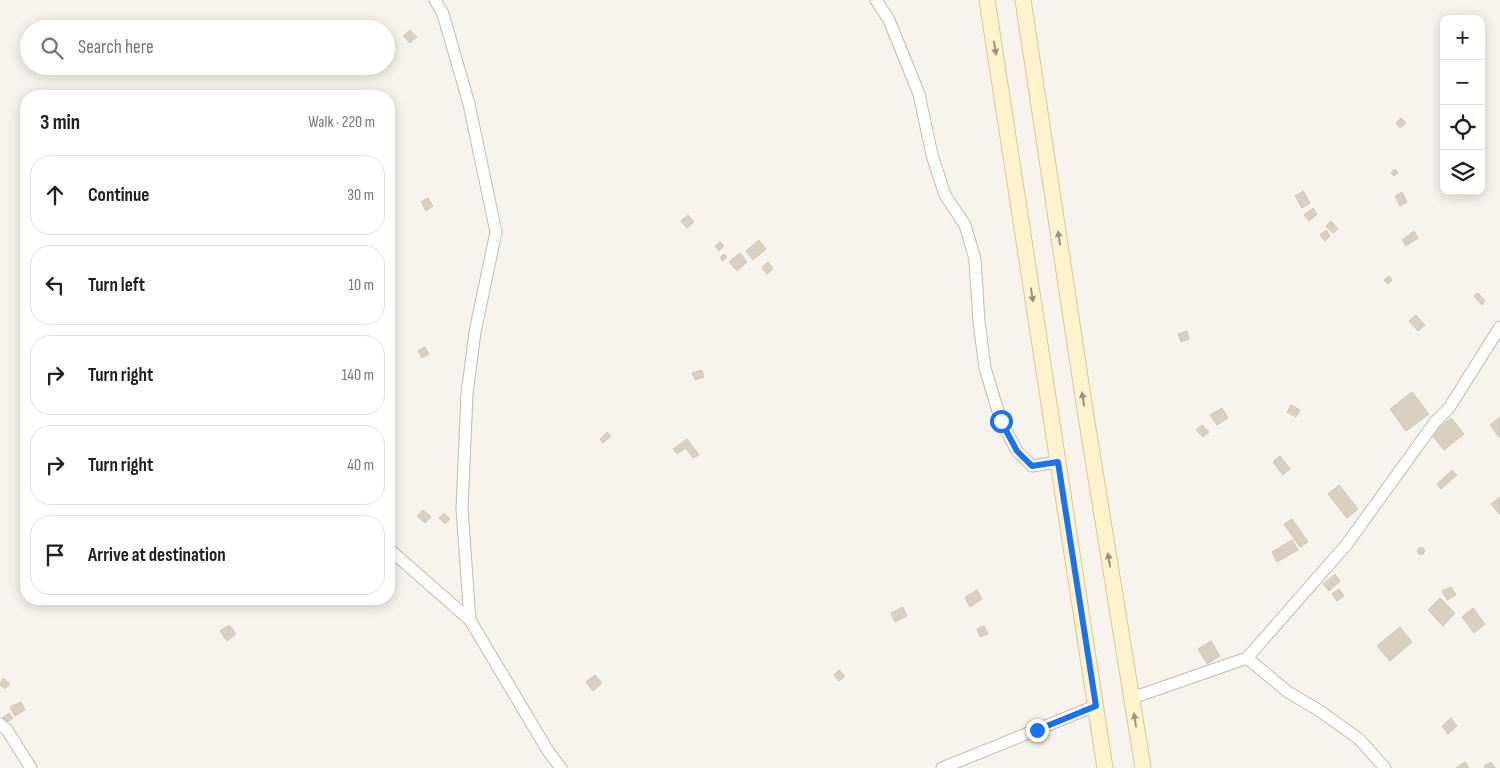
<!DOCTYPE html>
<meta charset="utf-8">
<style>
:root{--surface:#fff;--page:#f6f6f6;--text:#202124;--muted:#757577;--line:#e0e0e0}
body{margin:0;font-family:"Sofia Sans Condensed",sans-serif;background:var(--page);color:var(--text)}
.controls{position:absolute;right:15px;top:15px;display:grid;overflow:hidden;border-radius:10px;box-shadow:0 2px 12px #0003}
.controls button{width:45px;height:45px;display:grid;place-items:center;padding:0;border:0;border-bottom:1px solid var(--line);background:var(--surface);color:var(--text);font:25px sans-serif}
.stop{position:absolute;width:15px;height:15px;margin:-11px;border:4px solid #1a73e8;border-radius:50%;background:#fff}
.stop.end{background:#1a73e8;border-color:#fff;box-shadow:0 1px 5px #0008}
.list{margin:0;padding:0;list-style:none}
h2{display:flex;justify-content:space-between;align-items:center;height:65px;margin:0;padding:0 20px;font-size:21px}
h2 small{font-size:16px;font-weight:400;color:var(--muted)}
.list li{display:grid;grid-template-columns:32px 1fr auto;gap:15px;align-items:center;box-sizing:border-box;height:80px;margin:0 10px 10px;padding:0 10px;border:1px solid var(--line);border-radius:20px}
.list b{display:block;font-size:19px;white-space:nowrap}
.list em{font-size:16px;font-style:normal;color:var(--muted)}
.icon{flex:none;width:28px;height:28px;fill:none;stroke:currentColor;stroke-width:2;stroke-linecap:round;stroke-linejoin:round}
.map{position:relative;flex:none;width:1500px;height:768px;overflow:hidden}
.search{position:absolute;background:var(--surface);box-shadow:0 2px 12px #0003;left:20px;top:20px;width:375px;height:55px;display:flex;align-items:center;gap:12px;box-sizing:border-box;padding:0 18px;border-radius:28px;color:var(--muted);font-size:19px}
.panel{position:absolute;background:var(--surface);box-shadow:0 2px 12px #0003;left:20px;top:90px;width:375px;height:515px;border-radius:20px}
.map>svg:first-child{display:block}
.building{fill:#d8cfc1;stroke:#d3c7b4}
.lines{fill:none;stroke-linecap:round;stroke-linejoin:round}
.street-casing{stroke:#c2bbae;stroke-width:13}
.secondary-casing{stroke:#d6c79b;stroke-width:17}
.street{stroke:#fff;stroke-width:11}
.secondary{stroke:#fff3cd;stroke-width:15}
.oneway{fill:#9c937c}
.route{stroke:#1a73e8;stroke-width:6}
</style>
<div class="map">
<svg width="1500" height="768" viewBox="0 0 1500 768">
<rect width="100%" height="100%" fill="#f6f3ec"/>
<g class="building">
<path d="M410 30 417 37 410 43 403 36Z"/>
<path d="M1401 118 1406 123 1400 128 1396 123Z"/>
<path d="M1395 169 1398 173 1394 176 1391 173Z"/>
<path d="M1303 191 1310 203 1302 208 1295 196Z"/>
<path d="M1402 192 1407 202 1400 206 1395 196Z"/>
<path d="M428 198 433 206 426 211 421 202Z"/>
<path d="M1313 208 1317 214 1309 221 1304 215Z"/>
<path d="M688 215 694 222 687 228 681 221Z"/>
<path d="M1331 221 1338 229 1333 233 1326 226Z"/>
<path d="M1326 230 1330 236 1325 241 1320 235Z"/>
<path d="M1414 231 1418 238 1406 246 1402 240Z"/>
<path d="M759 240 766 249 753 260 746 251Z"/>
<path d="M720 242 724 246 719 251 715 246Z"/>
<path d="M740 253 747 262 737 271 729 262Z"/>
<path d="M724 254 727 257 723 261 720 258Z"/>
<path d="M768 262 773 269 767 274 762 267Z"/>
<path d="M1389 276 1392 280 1388 284 1384 280Z"/>
<path d="M1478 293 1485 301 1482 305 1474 296Z"/>
<path d="M1416 315 1425 325 1418 331 1409 321Z"/>
<path d="M1187 331 1189 339 1181 342 1178 334Z"/>
<path d="M425 347 429 354 422 358 418 351Z"/>
<path d="M702 370 704 377 695 380 692 373Z"/>
<path d="M1412 392 1429 414 1406 431 1390 409Z"/>
<path d="M1291 405 1300 410 1296 417 1287 412Z"/>
<path d="M1222 408 1228 418 1217 425 1210 415Z"/>
<path d="M1500 417V437H1499L1490 425Z"/>
<path d="M1451 418 1464 434 1444 450 1431 434Z"/>
<path d="M1202 425 1209 432 1203 437 1196 430Z"/>
<path d="M607 432 611 436 603 443 600 439Z"/>
<path d="M687 439 699 455 693 458 686 448 677 454 673 449Z"/>
<path d="M1280 456 1290 469 1283 475 1273 462Z"/>
<path d="M1452 470 1457 475 1441 489 1437 484Z"/>
<path d="M1339 485 1358 509 1347 518 1328 494Z"/>
<path d="M1500 497V513L1499 514 1491 504Z"/>
<path d="M423 510 431 517 425 523 417 516Z"/>
<path d="M444 513 450 519 445 524 439 518Z"/>
<path d="M1292 519 1308 542 1300 547 1284 524Z"/>
<path d="M1292 540 1298 550 1277 562 1272 552Z"/>
<circle cx="1421" cy="551" r="3.5"/>
<path d="M1335 574 1340 581 1329 591 1323 584Z"/>
<path d="M1451 587 1456 595 1447 600 1442 591Z"/>
<path d="M1339 589 1344 596 1337 601 1332 594Z"/>
<path d="M977 590 982 599 970 607 965 597Z"/>
<path d="M1440 598 1455 613 1443 626 1428 610Z"/>
<path d="M903 607 907 616 895 622 891 613Z"/>
<path d="M1473 608 1485 624 1474 633 1462 617Z"/>
<path d="M229 625 236 634 227 641 220 631Z"/>
<path d="M984 626 988 634 980 637 977 629Z"/>
<path d="M1400 627 1412 642 1390 661 1377 646Z"/>
<path d="M1211 641 1220 656 1207 664 1198 649Z"/>
<path d="M839 670 845 676 839 681 834 675Z"/>
<path d="M595 675 602 683 593 691 586 682Z"/>
<path d="M3 678 10 684 5 689 0 685Z"/>
<path d="M21 702 25 710 15 716 10 707Z"/>
<path d="M9 713 13 718 6 723 3 717Z"/>
<path d="M1451 718 1457 726 1448 734 1442 726Z"/>
<path d="M1465 762 1469 768H1456Z"/>
<path d="M1491 762 1495 768H1485L1484 766Z"/>
</g>
<g class="lines">
<defs>
<g id="street">
<path d="M435 0 443 14 469 104 496 232 475 332 467 394 462 509 470 620"/>
<path d="M876 0 889 20 919 94 932 155 945 195 965 225 975 259 979 322 985 368 1001 421 1017 451 1032 466 1057 462"/>
<path d="M389 549 470 620 548 751 561 768"/>
<path d="M1247 658 1347 544 1435 422 1449 408 1500 327"/>
<path d="M1132 698 1247 658 1288 692 1320 711 1359 739 1385 768"/>
<path d="M0 724 7 730 31 768"/>
<path d="M942 768 1095 706"/>
</g>
<g id="secondary">
<path d="M987 0 1105 768"/>
<path d="M1023 0 1085 410 1143 768"/>
</g>
</defs>
<use href="#street" class="street-casing"/>
<use href="#secondary" class="secondary-casing"/>
<use href="#street" class="street"/>
<use href="#secondary" class="secondary"/>
</g>
<defs><path id="oneway-solid" d="M-6-.8H1V-3.2L6.5 0L1 3.2V.8H-6Z" transform="scale(1.25)"/></defs>
<g class="oneway">
<use href="#oneway-solid" transform="translate(995 48) rotate(81)"/>
<use href="#oneway-solid" transform="translate(1059 238) rotate(-99)"/>
<use href="#oneway-solid" transform="translate(1032 295) rotate(81)"/>
<use href="#oneway-solid" transform="translate(1083 399) rotate(-99)"/>
<use href="#oneway-solid" transform="translate(1109 560) rotate(-99)"/>
<use href="#oneway-solid" transform="translate(1135 720) rotate(-99)"/>
</g>
<g class="lines">
<path class="route" d="M1001 421 1017 451 1032 466 1058 462 1096 706 1037 730"/>
</g>
</svg>
<div class="controls">
<button>+</button>
<button>−</button>
<button><svg class="icon" aria-label="locate" viewBox="0 0 24 24"><circle cx="12" cy="12" r="6"/><path d="M12 2v4M12 18v4M2 12h4M18 12h4"/></svg></button>
<button><svg class="icon" aria-label="layers" viewBox="0 0 24 24"><path d="M12 4l9 5-9 5-9-5zM3 14l9 5 9-5"/></svg></button>
</div>
<div class="stop" style="left:1001px;top:421px"></div>
<div class="stop end" style="left:1037px;top:730px"></div>
<div class="search"><svg class="icon" aria-label="search" viewBox="0 0 24 24"><circle cx="10" cy="10" r="6"/><path d="M15 15l6 6"/></svg>Search here</div>
<section class="panel">
<h2>3 min<small>Walk · 220 m</small></h2>
<ul class="list">
<li><svg class="icon" aria-label="ahead" viewBox="0 0 24 24"><path d="M12 20V5M6 11l6-6 6 6"/></svg><div><b>Continue</b></div><em>30 m</em></li>
<li><svg class="icon" aria-label="left" viewBox="0 0 24 24"><path d="M17 20v-9H6M10 6l-5 5 5 5"/></svg><div><b>Turn left</b></div><em>10 m</em></li>
<li><svg class="icon" aria-label="right" viewBox="0 0 24 24"><path d="M7 20v-9h11M14 6l5 5-5 5"/></svg><div><b>Turn right</b></div><em>140 m</em></li>
<li><svg class="icon" aria-label="right" viewBox="0 0 24 24"><path d="M7 20v-9h11M14 6l5 5-5 5"/></svg><div><b>Turn right</b></div><em>40 m</em></li>
<li><svg class="icon" aria-label="arrive" viewBox="0 0 24 24"><path d="M6 21V4h12l-3 4 3 4H6"/></svg><div><b>Arrive at destination</b></div></li>
</ul>
</section>
</div>
